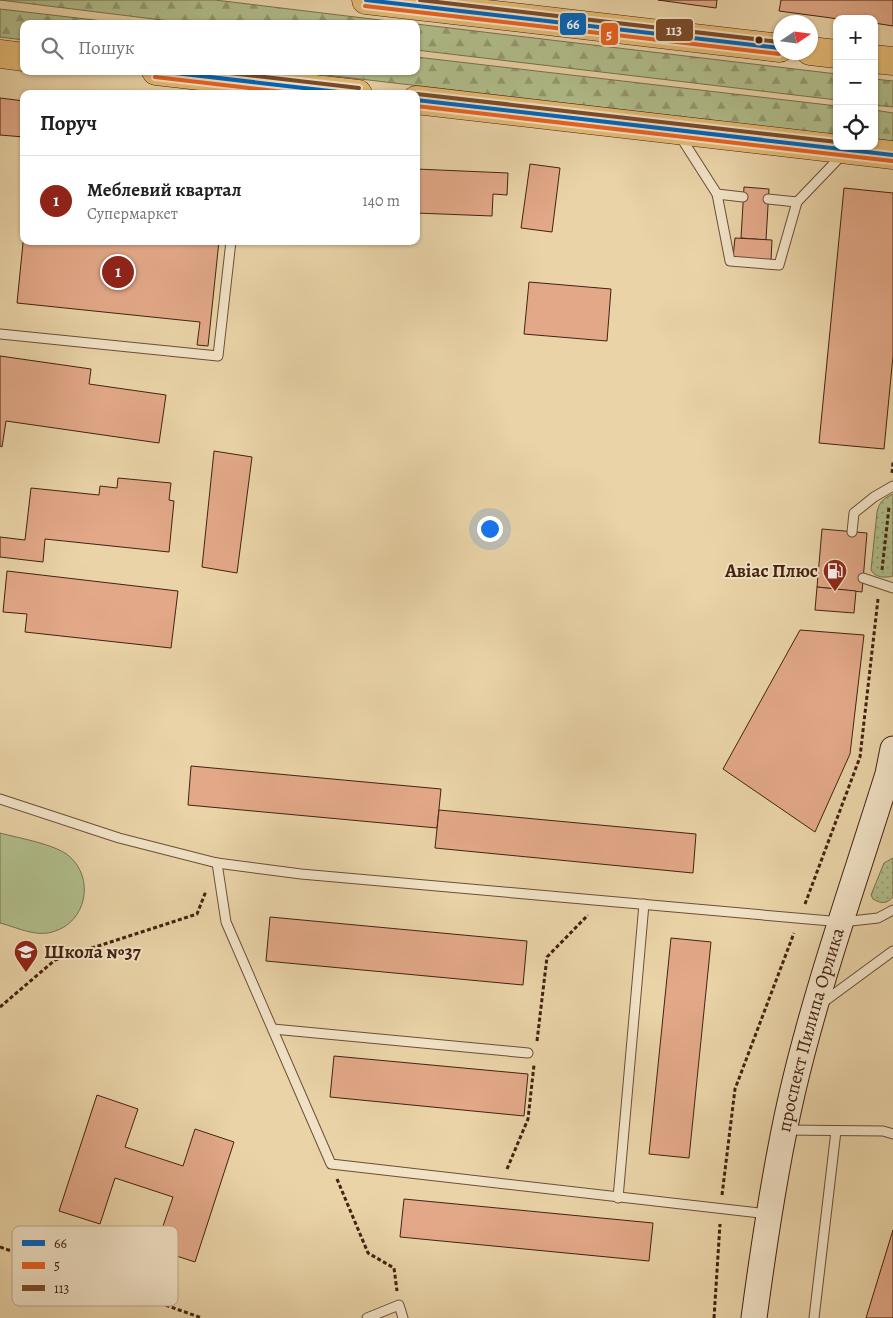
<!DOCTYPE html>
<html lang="uk">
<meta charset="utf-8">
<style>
:root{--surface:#fff;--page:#f2f2f2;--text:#202124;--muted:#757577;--line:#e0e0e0;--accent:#8f2418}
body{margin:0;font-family:Alegreya,serif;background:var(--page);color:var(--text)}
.controls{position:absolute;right:15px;top:15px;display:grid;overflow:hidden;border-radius:10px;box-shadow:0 1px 4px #0004}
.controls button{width:45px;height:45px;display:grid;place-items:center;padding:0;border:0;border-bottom:1px solid var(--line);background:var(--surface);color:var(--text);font:25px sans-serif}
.compass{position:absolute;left:773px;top:15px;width:45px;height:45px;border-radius:50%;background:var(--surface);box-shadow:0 1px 4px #0004;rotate:77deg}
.you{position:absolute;left:489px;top:528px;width:18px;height:18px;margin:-12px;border:4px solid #fff;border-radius:50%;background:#1a73e8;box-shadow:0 0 0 8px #1a73e833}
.badge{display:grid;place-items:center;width:32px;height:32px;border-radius:50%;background:var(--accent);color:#fff;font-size:16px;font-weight:700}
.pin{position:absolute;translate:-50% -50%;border:2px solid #fff;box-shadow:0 1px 5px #0006}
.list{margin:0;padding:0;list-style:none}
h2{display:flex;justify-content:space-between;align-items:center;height:65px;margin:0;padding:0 20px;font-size:21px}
h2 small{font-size:16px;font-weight:400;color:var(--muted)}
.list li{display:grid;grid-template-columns:32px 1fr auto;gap:15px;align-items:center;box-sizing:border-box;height:90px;padding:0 20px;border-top:1px solid var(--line)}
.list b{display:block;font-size:19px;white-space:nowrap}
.list p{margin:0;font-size:16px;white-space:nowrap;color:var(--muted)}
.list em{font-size:16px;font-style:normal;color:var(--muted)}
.icon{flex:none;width:28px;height:28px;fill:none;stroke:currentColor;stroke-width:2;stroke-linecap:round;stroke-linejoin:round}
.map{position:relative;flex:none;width:893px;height:1318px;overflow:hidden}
.search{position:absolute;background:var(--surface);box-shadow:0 1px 4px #0004;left:20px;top:20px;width:400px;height:55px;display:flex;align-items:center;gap:12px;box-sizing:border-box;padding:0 18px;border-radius:10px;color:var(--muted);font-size:19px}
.panel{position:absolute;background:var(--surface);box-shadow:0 1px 4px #0004;left:20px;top:90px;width:400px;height:155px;border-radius:10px}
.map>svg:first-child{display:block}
.green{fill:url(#green-dots);stroke:#7a704e}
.forest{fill:url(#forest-firs);stroke:#7a704e}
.pitch{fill:#b1be8c;stroke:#7a704e}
.building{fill:#e2a888;stroke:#432210}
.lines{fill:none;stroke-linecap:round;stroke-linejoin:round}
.service-casing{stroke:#6c4e36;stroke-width:11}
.secondary-casing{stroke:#432210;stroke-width:27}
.primary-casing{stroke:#432210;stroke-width:29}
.path{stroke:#432210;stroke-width:3;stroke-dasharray:4 2.5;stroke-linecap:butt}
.service{stroke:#f1e2c6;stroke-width:9}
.secondary{stroke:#f1e2c6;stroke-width:25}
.primary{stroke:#e4ba74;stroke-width:28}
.bus-1-casing{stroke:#f1e2c6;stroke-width:8}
.bus-2-casing{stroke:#f1e2c6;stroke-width:8}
.bus-3-casing{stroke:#f1e2c6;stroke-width:8}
.bus-1{stroke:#0065bd;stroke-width:4}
.bus-2{stroke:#e96221;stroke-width:4}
.bus-3{stroke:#7a4b2a;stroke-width:4}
.bus-dot{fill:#432210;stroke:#f1e2c6;stroke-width:2}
.labels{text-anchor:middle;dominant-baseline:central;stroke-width:4;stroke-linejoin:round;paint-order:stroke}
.poi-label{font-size:19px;font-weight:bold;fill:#432210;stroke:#f1e2c6;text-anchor:end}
.street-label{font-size:19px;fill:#432210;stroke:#f1e2c6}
.key{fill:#f1e2c6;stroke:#bda88f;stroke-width:1}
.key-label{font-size:14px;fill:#432210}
.line-badge{stroke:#f1e2c6;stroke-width:2}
.badge-label{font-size:14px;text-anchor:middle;font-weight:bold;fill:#fff}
</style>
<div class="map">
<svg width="893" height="1318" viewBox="0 0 893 1318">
<defs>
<pattern id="green-dots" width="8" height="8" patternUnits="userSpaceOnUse" patternTransform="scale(1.25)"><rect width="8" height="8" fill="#b1be8c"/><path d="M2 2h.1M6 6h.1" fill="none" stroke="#929a71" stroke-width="1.8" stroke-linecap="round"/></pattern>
<pattern id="forest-firs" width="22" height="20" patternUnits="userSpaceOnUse" patternTransform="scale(1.25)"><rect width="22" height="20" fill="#b1be8c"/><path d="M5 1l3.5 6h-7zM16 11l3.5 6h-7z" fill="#929a71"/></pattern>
</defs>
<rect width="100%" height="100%" fill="#e9d3a7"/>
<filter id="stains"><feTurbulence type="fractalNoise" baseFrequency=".004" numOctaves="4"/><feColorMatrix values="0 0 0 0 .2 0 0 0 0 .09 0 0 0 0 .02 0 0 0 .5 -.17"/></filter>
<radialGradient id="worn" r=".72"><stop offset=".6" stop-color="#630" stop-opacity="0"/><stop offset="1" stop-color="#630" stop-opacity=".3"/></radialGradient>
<g class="green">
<path d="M893 494V576C886 578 875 578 871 570L877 512C879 502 884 498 893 494Z"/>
<path d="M893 858V897C886 904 882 904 873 899L871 895 884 863Z"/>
</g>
<g class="forest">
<path d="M0 0H215L413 24H194Z"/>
<path d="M0 9 129 24H24V40L0 37Z"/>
<path d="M416 24 837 74V100L416 50Z"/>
<path d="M416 57 837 106V135L292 71H416Z"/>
<path d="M874 79 893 81V107L874 105Z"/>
<path d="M874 110 893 113V141L874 139Z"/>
</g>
<path class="pitch" d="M0 833C18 838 55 844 69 856 95 878 87 923 52 932 35 937 16 927 0 923Z"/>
<g class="building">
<path d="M658 0H717L716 8Z"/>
<path d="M781 0H893V26L874 23V19H839L779 11Z"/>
<path d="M0 98 24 101V137L0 135Z"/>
<path d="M530 164 560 168 552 232 521 228Z"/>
<path d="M416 169 508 173 507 195 493 194 492 216 416 213Z"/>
<path d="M744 187 769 189 766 240 741 238Z"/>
<path d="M844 188 893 193V356L884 449 819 443Z"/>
<path d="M24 233V241H219L208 346 197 345 200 322 17 303Z"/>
<path d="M735 238 772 240 771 260 733 258Z"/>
<path d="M529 282 611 289 607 341 524 334Z"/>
<path d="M0 356 91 369 89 384 166 395 159 443 6 421 2 447 0 446Z"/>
<path d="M214 451 252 457 237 573 202 567Z"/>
<path d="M118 478 171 483 169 500 174 501 169 552 45 539 43 562 0 557V537L25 540 31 488 99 495 100 486 117 488Z"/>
<path d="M822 529 867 533 862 592 817 587Z"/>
<path d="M7 571 178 591 171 648 25 632 27 614 3 612Z"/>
<path d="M817 587 856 591 854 613 815 610Z"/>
<path d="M800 630 864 635 850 754 815 832 723 769Z"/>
<path d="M191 766 441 789 437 828 188 805Z"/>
<path d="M439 810 696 834 693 873 435 848Z"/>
<path d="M270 917 527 941 523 985 266 961Z"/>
<path d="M671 938 711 942 689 1158 649 1154Z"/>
<path d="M334 1056 528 1074 524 1116 330 1097Z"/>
<path d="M97 1095 138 1109 125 1147 183 1166 195 1129 234 1142 195 1262 155 1249 173 1197 115 1178 100 1224 59 1211Z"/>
<path d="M404 1199 653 1223 649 1261 400 1237Z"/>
<path d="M893 1230V1318H866Z"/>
</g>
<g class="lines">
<defs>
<g id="service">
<path d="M680 136 717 194 743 197"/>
<path d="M717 194 730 261 779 265 797 202"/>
<path d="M768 199 797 202 843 154"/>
<path d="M0 334 218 356 231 241"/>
<path d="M852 532 854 513 874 497 893 486"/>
<path d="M863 578 893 588"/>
<path d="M0 799 119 838 217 863 301 874 842 922 878 918 893 910"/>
<path d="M217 863 226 922 331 1164 768 1214"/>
<path d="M822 1003 893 951"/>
<path d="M273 1029 528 1053"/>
<path d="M785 1130 883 1131 893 1134"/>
<path d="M618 1198 644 904"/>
<path d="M367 1318 399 1305 403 1318"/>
<path d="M814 1318 836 1131"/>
</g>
<g id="secondary">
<path id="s1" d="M754 1318C764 1243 775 1168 792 1094 817 986 855 880 888 774L893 749"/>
</g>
<g id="primary">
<path d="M366 0 780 48"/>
<path d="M810 51 837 54"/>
<path d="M0 54 24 57"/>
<path d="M874 59 893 61"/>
<path d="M156 71 358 94"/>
<path d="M416 100 893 155"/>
</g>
</defs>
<use href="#service" class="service-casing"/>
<use href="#secondary" class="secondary-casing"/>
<use href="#primary" class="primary-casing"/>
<g class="path">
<path d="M892 473 893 462"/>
<path d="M882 570 889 507"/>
<path d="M805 904 860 757 878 599"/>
<path d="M0 1007 55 960 197 914 206 891"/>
<path d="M537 1041 547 957 588 915"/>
<path d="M507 1169 528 1119 534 1065"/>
<path d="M337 1179 368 1253 394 1268 397 1291"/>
<path d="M722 1195 735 1089 794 933"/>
<path d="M0 1247 202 1318"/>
<path d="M714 1318 720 1224"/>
</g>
<use href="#service" class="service"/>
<use href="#secondary" class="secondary"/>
<use href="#primary" class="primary"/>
<defs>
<g id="bus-1">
<path d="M366 0 780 48"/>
<path d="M158 71 356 94"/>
<path d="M416 100 893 155"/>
</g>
<g id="bus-2">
<path d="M365 6 779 54"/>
<path d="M155 77 301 94"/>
<path d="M416 106 892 161"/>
</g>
<g id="bus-3">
<path d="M420 0 780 42"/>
<path d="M213 71 359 88"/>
<path d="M417 94 837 142"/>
</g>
</defs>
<use href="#bus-1" class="bus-1-casing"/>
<use href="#bus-2" class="bus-2-casing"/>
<use href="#bus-3" class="bus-3-casing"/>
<use href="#bus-1" class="bus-1"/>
<use href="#bus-2" class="bus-2"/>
<use href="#bus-3" class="bus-3"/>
</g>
<defs>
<symbol id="fuel-pin" viewBox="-11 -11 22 30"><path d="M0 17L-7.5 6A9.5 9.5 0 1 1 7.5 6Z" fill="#8f2418" stroke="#f1e2c6"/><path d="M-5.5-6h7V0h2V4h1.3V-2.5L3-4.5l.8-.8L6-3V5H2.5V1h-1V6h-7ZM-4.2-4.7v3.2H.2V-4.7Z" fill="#fff"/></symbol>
<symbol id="school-pin" viewBox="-11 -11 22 30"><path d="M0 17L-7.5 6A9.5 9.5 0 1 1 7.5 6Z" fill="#8f2418" stroke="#f1e2c6"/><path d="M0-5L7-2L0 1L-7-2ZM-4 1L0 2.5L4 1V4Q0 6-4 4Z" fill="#fff"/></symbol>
</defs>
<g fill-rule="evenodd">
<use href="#fuel-pin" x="821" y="557" width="28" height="38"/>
<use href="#school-pin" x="12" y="938" width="28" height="38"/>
</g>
<circle class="bus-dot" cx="759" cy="40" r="4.5"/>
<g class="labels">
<g class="poi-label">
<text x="818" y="571">Авіас Плюс</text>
<text x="44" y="952" text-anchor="start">Школа №37</text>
</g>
<g class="street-label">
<text stroke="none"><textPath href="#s1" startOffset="294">проспект Пилипа Орлика</textPath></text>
</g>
</g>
<rect x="12" y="1226" width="166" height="80" rx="8" class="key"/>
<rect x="22" y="1240" width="23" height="6" fill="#0065bd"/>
<rect x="22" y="1262" width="23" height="7" fill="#e96221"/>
<rect x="22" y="1285" width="23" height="6" fill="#7a4b2a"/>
<g class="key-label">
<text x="54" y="1248">66</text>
<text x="54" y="1270">5</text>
<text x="54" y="1293">113</text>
</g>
<g class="line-badge">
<rect x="559" y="12" width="28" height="24" rx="5" fill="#0065bd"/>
<rect x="655" y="18" width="39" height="24" rx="5" fill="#7a4b2a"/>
<rect x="600" y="22" width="19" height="24" rx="5" fill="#e96221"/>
</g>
<g class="badge-label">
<text x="573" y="29">66</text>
<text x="674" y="35">113</text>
<text x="609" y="39">5</text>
</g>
<rect width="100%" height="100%" filter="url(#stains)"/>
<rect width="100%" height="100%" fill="url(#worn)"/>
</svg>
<div class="controls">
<button>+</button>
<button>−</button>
<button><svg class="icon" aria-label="locate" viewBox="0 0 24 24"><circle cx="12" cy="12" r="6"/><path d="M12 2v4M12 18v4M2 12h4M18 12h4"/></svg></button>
</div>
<svg class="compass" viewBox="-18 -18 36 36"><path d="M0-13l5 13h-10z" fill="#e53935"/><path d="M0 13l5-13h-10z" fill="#757577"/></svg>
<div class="you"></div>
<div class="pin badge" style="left:118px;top:272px">1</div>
<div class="search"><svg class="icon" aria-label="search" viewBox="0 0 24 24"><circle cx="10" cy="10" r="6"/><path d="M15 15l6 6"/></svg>Пошук</div>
<section class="panel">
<h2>Поруч<small></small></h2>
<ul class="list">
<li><span class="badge">1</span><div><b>Меблевий квартал</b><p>Супермаркет</p></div><em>140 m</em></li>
</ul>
</section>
</div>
